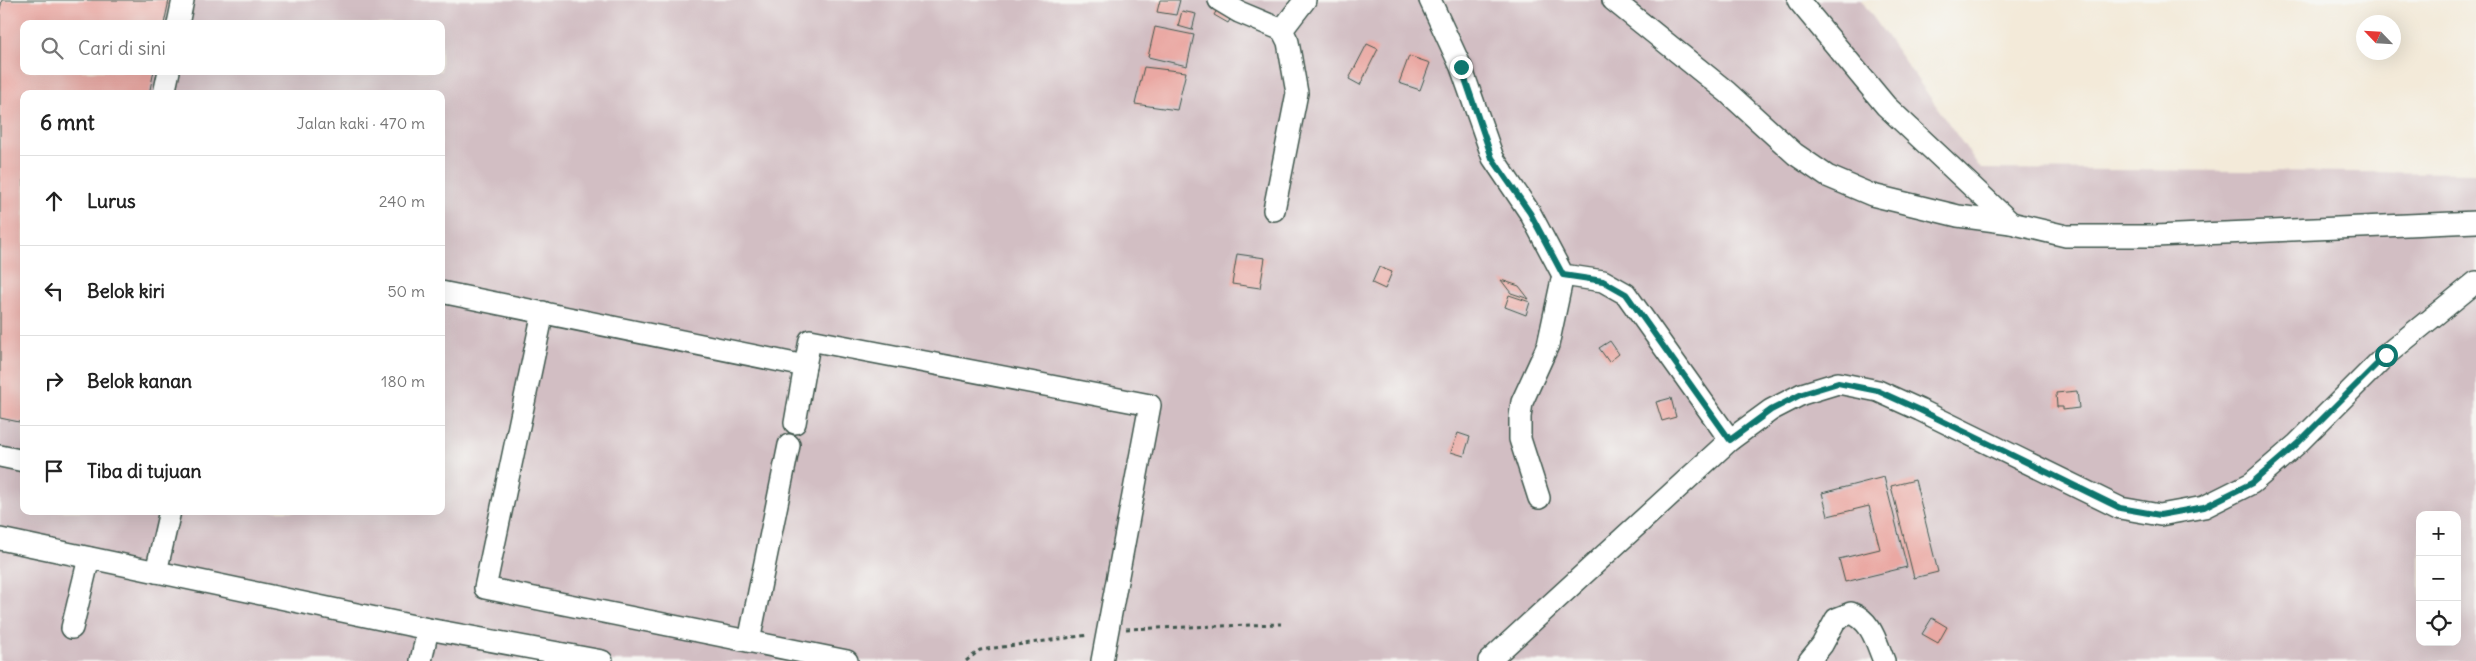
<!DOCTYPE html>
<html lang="id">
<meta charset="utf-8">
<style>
:root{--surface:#fff;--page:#f6f6f6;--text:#222;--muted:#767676;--line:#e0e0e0}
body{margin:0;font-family:Delius,sans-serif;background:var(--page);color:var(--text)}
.controls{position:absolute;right:15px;bottom:15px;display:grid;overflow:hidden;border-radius:10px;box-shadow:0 5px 20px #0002}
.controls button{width:45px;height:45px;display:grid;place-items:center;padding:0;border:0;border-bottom:1px solid var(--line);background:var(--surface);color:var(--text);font:25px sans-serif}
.compass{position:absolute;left:2356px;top:15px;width:45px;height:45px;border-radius:50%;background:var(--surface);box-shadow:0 5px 20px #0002;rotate:295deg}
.stop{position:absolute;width:15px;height:15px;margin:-11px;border:4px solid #0f766e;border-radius:50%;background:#fff}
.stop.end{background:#0f766e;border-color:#fff;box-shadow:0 1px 5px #0008}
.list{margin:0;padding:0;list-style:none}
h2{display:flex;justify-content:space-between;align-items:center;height:65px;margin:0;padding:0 20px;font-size:21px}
h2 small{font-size:16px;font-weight:400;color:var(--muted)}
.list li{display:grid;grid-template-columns:32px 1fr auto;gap:15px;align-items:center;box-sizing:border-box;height:90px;padding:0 20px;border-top:1px solid var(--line)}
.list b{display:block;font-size:19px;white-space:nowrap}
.list em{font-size:16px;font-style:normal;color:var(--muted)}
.icon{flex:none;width:28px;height:28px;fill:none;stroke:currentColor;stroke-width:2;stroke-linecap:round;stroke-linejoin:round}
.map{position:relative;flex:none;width:2476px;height:661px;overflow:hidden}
.search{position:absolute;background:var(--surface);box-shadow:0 5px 20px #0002;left:20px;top:20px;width:425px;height:55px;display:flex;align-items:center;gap:12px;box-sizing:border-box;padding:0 18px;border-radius:10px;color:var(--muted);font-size:19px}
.panel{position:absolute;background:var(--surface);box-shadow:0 5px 20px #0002;left:20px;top:90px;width:425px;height:425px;border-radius:10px}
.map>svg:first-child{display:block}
.industrial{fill:#d2bec3;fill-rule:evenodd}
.building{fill:#eaa8a3}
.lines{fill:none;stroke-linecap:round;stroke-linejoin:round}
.minor-casing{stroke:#3f574d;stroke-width:24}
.path{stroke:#3f574d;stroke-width:3;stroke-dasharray:4 4;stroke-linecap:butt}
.minor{stroke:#fff;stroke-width:21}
.route{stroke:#0f766e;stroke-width:6}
</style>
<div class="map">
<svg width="2476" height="661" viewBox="0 0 2476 661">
<rect width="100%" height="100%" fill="#f6f6f2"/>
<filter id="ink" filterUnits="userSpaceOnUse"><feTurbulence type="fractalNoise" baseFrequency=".02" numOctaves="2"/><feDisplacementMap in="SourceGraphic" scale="10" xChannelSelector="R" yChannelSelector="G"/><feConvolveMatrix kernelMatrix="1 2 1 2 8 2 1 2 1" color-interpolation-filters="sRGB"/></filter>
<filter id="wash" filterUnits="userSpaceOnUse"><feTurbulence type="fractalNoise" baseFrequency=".0096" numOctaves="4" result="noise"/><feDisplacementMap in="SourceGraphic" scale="20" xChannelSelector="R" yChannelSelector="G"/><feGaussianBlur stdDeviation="1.12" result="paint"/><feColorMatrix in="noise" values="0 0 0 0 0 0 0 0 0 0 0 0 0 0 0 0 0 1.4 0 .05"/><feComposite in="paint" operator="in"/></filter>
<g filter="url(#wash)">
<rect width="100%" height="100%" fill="#f3ead9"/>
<path class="industrial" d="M0 0H1861L1981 169 2476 173V661H0ZM24 24H441V71H24ZM24 94H441V511H24ZM2420 515H2457V642H2420Z"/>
<g id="blocks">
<g class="building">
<path d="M2 0H169L164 24H24V71H154L149 94H24V423L0 418V9Z"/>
<path d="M1160 0H1180L1176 15 1157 12Z"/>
<path d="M1218 8 1232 16 1228 23 1214 15Z"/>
<path d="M1182 11 1196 14 1192 30 1178 26Z"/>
<path d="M1155 27 1194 35 1187 66 1148 57Z"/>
<path d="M1367 44 1378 49 1360 85 1349 79Z"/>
<path d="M1409 56 1430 63 1420 90 1399 83Z"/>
<path d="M1144 67 1186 72 1177 110 1135 104Z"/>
<path d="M1237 254 1265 258 1260 288 1232 284Z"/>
<path d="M1379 267 1392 272 1385 289 1372 283Z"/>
<path d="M1501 280 1519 286 1529 299 1511 293Z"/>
<path d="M1509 295 1530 302 1526 315 1505 307Z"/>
<path d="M1610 341 1619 354 1609 362 1599 348Z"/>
<path d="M2077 391 2079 408 2063 410V407H2057L2056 393Z"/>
<path d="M1671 398 1676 417 1662 421 1656 402Z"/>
<path d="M1458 433 1470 437 1464 456 1451 452Z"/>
<path d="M1884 477 1907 567 1845 582 1839 559 1880 549 1869 506 1828 516 1822 493Z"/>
<path d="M1915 480 1938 572 1914 578 1891 486Z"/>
<path d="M1932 618 1947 627 1938 643 1922 634Z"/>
</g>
</g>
</g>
<g filter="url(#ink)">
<use href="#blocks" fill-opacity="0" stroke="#3f574d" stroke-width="1"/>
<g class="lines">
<defs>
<g id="minor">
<path d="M1219 0 1239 12 1282 30 1305 0"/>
<path d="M1430 0 1461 67 1493 158 1530 213 1563 275 1603 281 1626 294 1730 440"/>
<path d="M1613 0 1727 92 1795 154 1827 176 1872 195 1958 216 2011 223 2066 236H2155L2476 222"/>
<path d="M1798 0 1886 106 2011 223"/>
<path d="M178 24 183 0"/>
<path d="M164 94 169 71"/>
<path d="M1274 210 1297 93 1288 42 1282 30"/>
<path d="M441 292 805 366 795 423"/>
<path d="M543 312 485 588 847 661"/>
<path d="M805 366 810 340 1150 405 1102 661"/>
<path d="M0 456 24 461"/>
<path d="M1539 498 1520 439V417L1522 402 1548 345 1563 275"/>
<path d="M0 539 428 629 602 661"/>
<path d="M156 572 170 511"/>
<path d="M72 628 89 558"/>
<path d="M749 641 789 445"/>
<path d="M421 661 428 629"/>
<path d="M1489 661 1730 440 1771 410 1802 394 1838 383 1878 391 1920 410 2120 508 2160 515 2204 507 2252 483 2297 444 2386 355 2476 282"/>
<path d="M1809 661 1822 645 1836 619 1851 613C1872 621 1876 642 1884 661"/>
</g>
</defs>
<use href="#minor" class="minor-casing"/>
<g class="path">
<path d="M1126 629 1281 624"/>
<path d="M966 661 980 650 1088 635"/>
</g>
<use href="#minor" class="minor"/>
</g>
</g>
<g class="lines" filter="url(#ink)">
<path class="route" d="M1461 67 1492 158 1530 213 1563 275 1603 281 1626 294 1730 440 1771 410 1802 394 1838 383 1878 391 1920 410 2120 508 2160 515 2204 507 2252 483 2297 444 2386 355"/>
</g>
</svg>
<div class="controls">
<button>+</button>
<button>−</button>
<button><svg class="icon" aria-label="locate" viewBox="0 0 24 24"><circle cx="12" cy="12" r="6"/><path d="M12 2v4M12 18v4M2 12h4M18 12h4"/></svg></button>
</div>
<svg class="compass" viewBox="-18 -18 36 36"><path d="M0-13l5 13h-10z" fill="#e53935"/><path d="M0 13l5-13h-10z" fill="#767676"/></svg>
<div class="stop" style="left:2386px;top:355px"></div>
<div class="stop end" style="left:1461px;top:67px"></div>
<div class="search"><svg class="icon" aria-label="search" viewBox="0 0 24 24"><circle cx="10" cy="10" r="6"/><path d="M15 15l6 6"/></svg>Cari di sini</div>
<section class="panel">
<h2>6 mnt<small>Jalan kaki · 470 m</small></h2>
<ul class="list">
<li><svg class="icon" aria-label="ahead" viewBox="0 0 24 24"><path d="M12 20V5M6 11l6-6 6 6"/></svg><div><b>Lurus</b></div><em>240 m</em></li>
<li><svg class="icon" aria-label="left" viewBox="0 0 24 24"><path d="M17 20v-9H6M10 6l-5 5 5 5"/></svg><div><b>Belok kiri</b></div><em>50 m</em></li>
<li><svg class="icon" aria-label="right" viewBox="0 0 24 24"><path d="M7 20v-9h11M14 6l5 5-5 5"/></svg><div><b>Belok kanan</b></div><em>180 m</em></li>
<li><svg class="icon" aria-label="arrive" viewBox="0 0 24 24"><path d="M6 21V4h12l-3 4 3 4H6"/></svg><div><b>Tiba di tujuan</b></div></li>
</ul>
</section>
</div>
